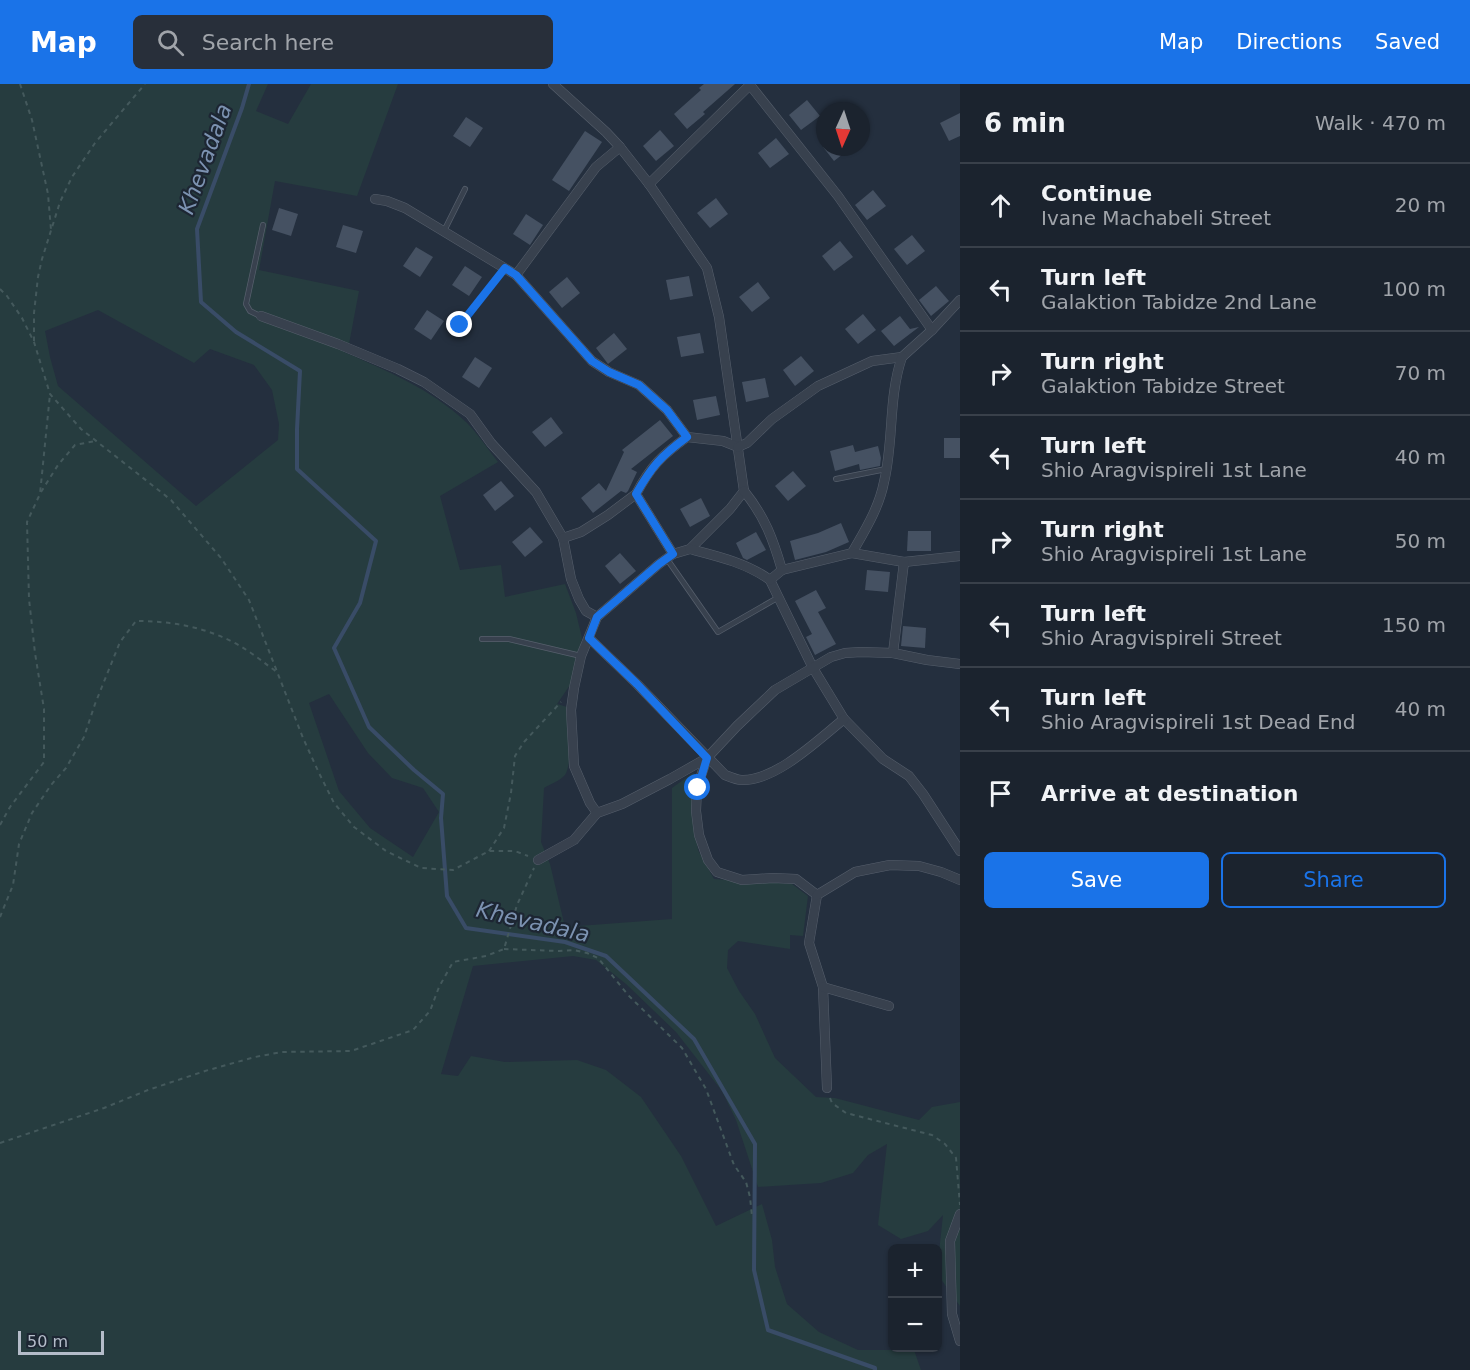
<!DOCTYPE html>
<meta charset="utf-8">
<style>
:root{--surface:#1b232e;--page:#282f3a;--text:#f1f3f6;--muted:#a0a4aa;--line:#39404a;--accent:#1a73e8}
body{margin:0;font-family:"DejaVu Sans",sans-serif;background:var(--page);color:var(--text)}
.controls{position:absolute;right:18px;bottom:18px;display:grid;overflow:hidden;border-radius:9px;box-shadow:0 2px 4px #0004}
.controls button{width:54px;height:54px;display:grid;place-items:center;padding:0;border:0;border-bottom:2px solid var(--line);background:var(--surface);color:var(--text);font:30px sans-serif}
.compass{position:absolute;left:816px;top:18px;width:54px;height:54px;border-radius:50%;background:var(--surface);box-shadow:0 2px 4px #0004;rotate:183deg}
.scale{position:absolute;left:18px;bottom:15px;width:86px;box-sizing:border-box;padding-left:6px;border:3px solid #b4bcc9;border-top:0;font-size:16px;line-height:21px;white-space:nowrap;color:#b4bcc9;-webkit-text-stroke:4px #1d2633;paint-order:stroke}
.stop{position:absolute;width:18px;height:18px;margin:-14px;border:4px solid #1a73e8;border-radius:50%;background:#fff}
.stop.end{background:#1a73e8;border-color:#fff;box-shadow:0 2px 6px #0008}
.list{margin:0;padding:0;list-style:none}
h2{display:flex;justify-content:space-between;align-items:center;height:78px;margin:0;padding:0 24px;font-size:26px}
h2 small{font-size:20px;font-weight:400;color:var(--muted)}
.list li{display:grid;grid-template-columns:39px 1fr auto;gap:18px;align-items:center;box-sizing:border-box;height:84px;padding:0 24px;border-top:2px solid var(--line)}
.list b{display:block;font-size:22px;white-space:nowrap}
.list p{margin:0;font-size:20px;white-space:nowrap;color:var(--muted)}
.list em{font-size:20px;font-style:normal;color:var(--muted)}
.actions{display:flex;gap:12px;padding:18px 24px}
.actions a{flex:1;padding:14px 0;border:2px solid var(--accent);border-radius:9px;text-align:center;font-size:21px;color:var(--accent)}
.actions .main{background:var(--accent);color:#fff}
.icon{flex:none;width:33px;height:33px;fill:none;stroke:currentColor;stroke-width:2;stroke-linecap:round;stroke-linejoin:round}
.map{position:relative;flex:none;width:960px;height:1286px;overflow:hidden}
header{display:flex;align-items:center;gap:36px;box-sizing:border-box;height:84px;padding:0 30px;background:var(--accent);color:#fff}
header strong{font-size:28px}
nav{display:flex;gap:33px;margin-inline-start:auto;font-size:21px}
.search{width:420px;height:54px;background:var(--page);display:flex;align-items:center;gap:15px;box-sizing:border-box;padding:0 21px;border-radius:9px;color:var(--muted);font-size:22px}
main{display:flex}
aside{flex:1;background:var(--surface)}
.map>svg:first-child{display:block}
.green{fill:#263c3f;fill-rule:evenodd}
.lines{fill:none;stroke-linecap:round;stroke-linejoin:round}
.stream{stroke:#394c67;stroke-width:4}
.building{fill:#455162}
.lane-casing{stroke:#565f6c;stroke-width:6}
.street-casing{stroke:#565f6c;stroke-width:10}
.path{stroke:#44595c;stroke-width:2;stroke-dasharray:4.5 4.5;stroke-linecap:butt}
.lane{stroke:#38414e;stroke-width:4.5}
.street{stroke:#38414e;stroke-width:9}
.route{stroke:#1a73e8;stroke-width:8}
.labels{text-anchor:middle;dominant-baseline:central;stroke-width:4.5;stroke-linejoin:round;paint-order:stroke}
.water-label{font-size:22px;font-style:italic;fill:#7c92b1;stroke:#1d2633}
</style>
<header>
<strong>Map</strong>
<div class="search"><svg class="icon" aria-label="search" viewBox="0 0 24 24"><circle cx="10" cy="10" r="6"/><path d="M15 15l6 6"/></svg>Search here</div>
<nav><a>Map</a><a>Directions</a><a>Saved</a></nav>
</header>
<main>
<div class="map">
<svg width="960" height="1286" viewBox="0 0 960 1286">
<rect width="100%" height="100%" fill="#242f3e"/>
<path class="green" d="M0 0H268L256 27 288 40 311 0H398L357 112 275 97 259 186 359 207 349 260 344 268C387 287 431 305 466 338 478 350 487 364 498 378L440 412 460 486 501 481 505 513 565 500 576 529 582 554 570 601 557 620 567 623C568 638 573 680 565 691 560 697 550 700 544 704L541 758 550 780 565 843 672 835V704L693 689 697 693 692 706 693 736 698 766 714 795 792 800 808 812 803 852 790 851V865L738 857 728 866 727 884 739 907 755 930 775 974 816 1013 835 1014 919 1036 932 1023 960 1018V1222L938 1191V1178L943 1131 928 1147 901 1155 878 1141 887 1060 868 1071 853 1089 821 1099 758 1103 736 1036 722 1007 676 948 626 900 596 876 573 872 473 882 441 990 458 992 471 972 505 978 577 976 606 986 641 1013 681 1072 716 1142 762 1120 772 1156 775 1183 787 1220 819 1248 858 1266H914L921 1286H0ZM98 226 194 279 210 265 254 281 272 306 279 340 278 356 196 422 58 302 50 273 45 247ZM329 610 368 669 392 694 423 704 439 728 413 773 370 744 339 707 309 619Z"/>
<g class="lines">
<path class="stream" d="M249 0 242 24 197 145 201 218 236 248 300 287 297 345V385L376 457 360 519 334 564 369 643 414 686 443 710 441 734 447 812 466 844 565 858 606 872 694 955 755 1060 754 1186 768 1246 875 1284V1286"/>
</g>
<g class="building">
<path d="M704 0H735L703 28 705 30 687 45 674 30 701 6 699 4Z"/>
<path d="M807 16 820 32 801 46 789 31Z"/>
<path d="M960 29V52L949 57 940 39Z"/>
<path d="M466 33 483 44 470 63 453 52Z"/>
<path d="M660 46 674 62 656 77 643 62Z"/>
<path d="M585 47 602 58 569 107 552 96Z"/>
<path d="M776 54 789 70 770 84 758 69Z"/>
<path d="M823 63H852L834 77Z"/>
<path d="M873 106 886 122 867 136 855 121Z"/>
<path d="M716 114 728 130 710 144 697 129Z"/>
<path d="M279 124 298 130 291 152 272 146Z"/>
<path d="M526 130 543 141 530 161 513 150Z"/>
<path d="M343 141 363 147 356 169 336 163Z"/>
<path d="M912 151 925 167 907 181 894 165Z"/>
<path d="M840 157 853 173 834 187 822 172Z"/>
<path d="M416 163 433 173 420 193 403 182Z"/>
<path d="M465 182 482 193 469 212 452 201Z"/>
<path d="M689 192 693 212 670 216 666 196Z"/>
<path d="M567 193 580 209 562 224 549 208Z"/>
<path d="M758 198 770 214 752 228 739 213Z"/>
<path d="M936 202 949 217 931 232 919 216Z"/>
<path d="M427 226 444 237 431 256 414 245Z"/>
<path d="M863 230 876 246 858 260 845 245Z"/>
<path d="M900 232 910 245 919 243 894 262 881 247Z"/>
<path d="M614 249 627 265 608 280 596 264Z"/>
<path d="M700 249 704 269 681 273 677 253Z"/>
<path d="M801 272 814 287 795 302 783 286Z"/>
<path d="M475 273 492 284 479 304 462 293Z"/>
<path d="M765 294 769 313 746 318 742 298Z"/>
<path d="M716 312 720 331 697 336 693 316Z"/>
<path d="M551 333 563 349 545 363 532 348Z"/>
<path d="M660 336 673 352 631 385 637 388 628 407 626 409 621 407 593 429 581 414 599 399 606 407 624 368 622 366Z"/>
<rect x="944" y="354" width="16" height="20"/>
<path d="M853 361 855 368 878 362 881 374 880 382 860 386 859 380 835 387 830 367Z"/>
<path d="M793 387 806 402 788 417 775 402Z"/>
<path d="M501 397 514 412 495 427 483 411Z"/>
<path d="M701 414 710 432 690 443 680 425Z"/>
<path d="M841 439 849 458 826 468 795 476 790 457 818 449Z"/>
<path d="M530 443 543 458 525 473 512 458Z"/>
<path d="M908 447H931V467H907Z"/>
<path d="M756 448 766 466 747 476 743 474 736 459Z"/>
<path d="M620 469 636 487 620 500 605 482Z"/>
<path d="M867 486 890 488 888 508 865 506Z"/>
<path d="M816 506 826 524 818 528 836 560 815 571 806 553 812 550 795 517Z"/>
<path d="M903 542 926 544 925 564 901 562Z"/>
</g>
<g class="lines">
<defs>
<g id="lane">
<path d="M444 147 465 105"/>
<path d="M260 232 250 227 246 220 263 141"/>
<path d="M460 241 505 184"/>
<path d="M836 395 886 385"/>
<path d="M667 475 718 548 779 513"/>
<path d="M482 555H509L581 572"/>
</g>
<g id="street">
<path d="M553 0 606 48 620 63 649 100 707 184 719 233 744 407 730 425 690 465 673 470 659 480 597 533 581 572 574 604 571 626 574 682 590 719 597 729"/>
<path d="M750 1 838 112 932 246"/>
<path d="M649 100 751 0"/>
<path d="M375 115 387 117 405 124 516 191 592 277 609 288 639 301 667 326 687 353 723 357 738 363"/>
<path d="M516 191 596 83 620 63"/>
<path d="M261 232 338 260 398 285 424 298 470 330 491 359 536 408 563 454 571 495 579 515 586 527 597 533"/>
<path d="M738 363 747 359 772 335 818 302 872 277 902 273 932 246 960 216"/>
<path d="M744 407C765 433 773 455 782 486"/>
<path d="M563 454 581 448 608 431 636 410"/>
<path d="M690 465C717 472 747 479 770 496L813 584 844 635 883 675 909 692 923 710 960 767"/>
<path d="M852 469C865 446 879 424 884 398 894 357 888 314 902 273"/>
<path d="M673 470 636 410C651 382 661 372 687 353"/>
<path d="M770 496 782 486 852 469 904 478 960 472"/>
<path d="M589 554 637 600 725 691C730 693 737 696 742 696 776 697 819 655 844 635"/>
<path d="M893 569 904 478"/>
<path d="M707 674 697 704 696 727 699 751 708 776 717 788 742 796 773 794 796 795 817 811"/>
<path d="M538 776 574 756 597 729 622 720 670 695 707 674 737 642 775 606 831 573 845 569 861 568 893 569 927 576 960 580"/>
<path d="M817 811 809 859 823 903 827 1004"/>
<path d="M817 811 855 788 890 781 919 782 941 788 960 796"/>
<path d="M823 903 889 922"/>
<path d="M960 1130 950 1157 952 1230 960 1257"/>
</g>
</defs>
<use href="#lane" class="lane-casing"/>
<use href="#street" class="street-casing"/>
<g class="path">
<path d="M20 0 32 36 48 110 51 146"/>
<path d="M0 205 7 212 22 234 34 258 50 310 81 345 171 416 221 474 249 516 303 654 319 689 334 719 354 743 386 767 421 784 453 786 489 767H515L528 772"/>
<path d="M34 257V229L38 193 42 175 60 118 72 93 95 59 145 0"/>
<path d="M41 408 58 381 75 361 95 357"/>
<path d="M0 741 10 723 44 678V625L35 569 29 515 27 438 40 410 50 310"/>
<path d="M489 767 504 744 511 709 515 672 524 658 561 618"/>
<path d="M0 833 13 801 19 760 32 729 51 701 66 684 84 653 95 620 120 558 136 537C176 537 217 545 251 569 260 575 268 582 277 588"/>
<path d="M504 865 559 867 574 866 587 869 598 874 628 911 682 964 706 1005 734 1081 746 1098 750 1113 752 1132"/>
<path d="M830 1014 832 1019 846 1029 932 1051 945 1060 956 1074 960 1121"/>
<path d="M0 1059 104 1024 148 1006 205 987 255 973 282 968 351 967 413 946 430 927 439 903 453 878 486 872 504 865 517 821 534 784"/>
</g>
<use href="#lane" class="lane"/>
<use href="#street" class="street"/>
</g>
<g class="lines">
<path class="route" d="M460 241 505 184 516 191 592 277 609 288 639 301 667 326 687 353C661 372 652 382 636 410L673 470 659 480 597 533 589 554 637 600 707 674 698 704"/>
</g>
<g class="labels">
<g class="water-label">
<text transform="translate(205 75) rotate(-70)">Khevadala</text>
<text transform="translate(533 838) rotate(13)">Khevadala</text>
</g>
</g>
</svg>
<div class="controls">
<button>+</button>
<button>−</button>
</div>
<svg class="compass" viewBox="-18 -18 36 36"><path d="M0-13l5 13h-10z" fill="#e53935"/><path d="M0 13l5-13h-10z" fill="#a0a4aa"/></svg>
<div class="scale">50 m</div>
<div class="stop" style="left:698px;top:704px"></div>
<div class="stop end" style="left:460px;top:241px"></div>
</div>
<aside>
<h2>6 min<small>Walk · 470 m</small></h2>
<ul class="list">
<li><svg class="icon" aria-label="ahead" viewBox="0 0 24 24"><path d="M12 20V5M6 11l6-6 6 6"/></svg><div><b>Continue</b><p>Ivane Machabeli Street</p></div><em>20 m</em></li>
<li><svg class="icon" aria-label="left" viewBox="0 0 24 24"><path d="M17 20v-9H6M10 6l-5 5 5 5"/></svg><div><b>Turn left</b><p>Galaktion Tabidze 2nd Lane</p></div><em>100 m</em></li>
<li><svg class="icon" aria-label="right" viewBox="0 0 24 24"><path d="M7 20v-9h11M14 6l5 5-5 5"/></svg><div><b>Turn right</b><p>Galaktion Tabidze Street</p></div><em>70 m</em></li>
<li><svg class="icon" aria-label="left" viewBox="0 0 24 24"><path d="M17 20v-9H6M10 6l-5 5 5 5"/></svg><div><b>Turn left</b><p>Shio Aragvispireli 1st Lane</p></div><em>40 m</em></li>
<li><svg class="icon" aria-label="right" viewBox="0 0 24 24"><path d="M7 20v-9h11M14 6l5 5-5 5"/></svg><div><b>Turn right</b><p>Shio Aragvispireli 1st Lane</p></div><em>50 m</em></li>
<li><svg class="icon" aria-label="left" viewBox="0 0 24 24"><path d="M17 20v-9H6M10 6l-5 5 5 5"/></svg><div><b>Turn left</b><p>Shio Aragvispireli Street</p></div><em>150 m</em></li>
<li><svg class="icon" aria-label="left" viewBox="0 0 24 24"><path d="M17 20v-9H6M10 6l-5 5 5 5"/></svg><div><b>Turn left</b><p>Shio Aragvispireli 1st Dead End</p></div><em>40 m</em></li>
<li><svg class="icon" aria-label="arrive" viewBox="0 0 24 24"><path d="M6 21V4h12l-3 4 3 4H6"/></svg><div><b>Arrive at destination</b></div></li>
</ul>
<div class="actions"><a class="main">Save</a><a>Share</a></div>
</aside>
</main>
